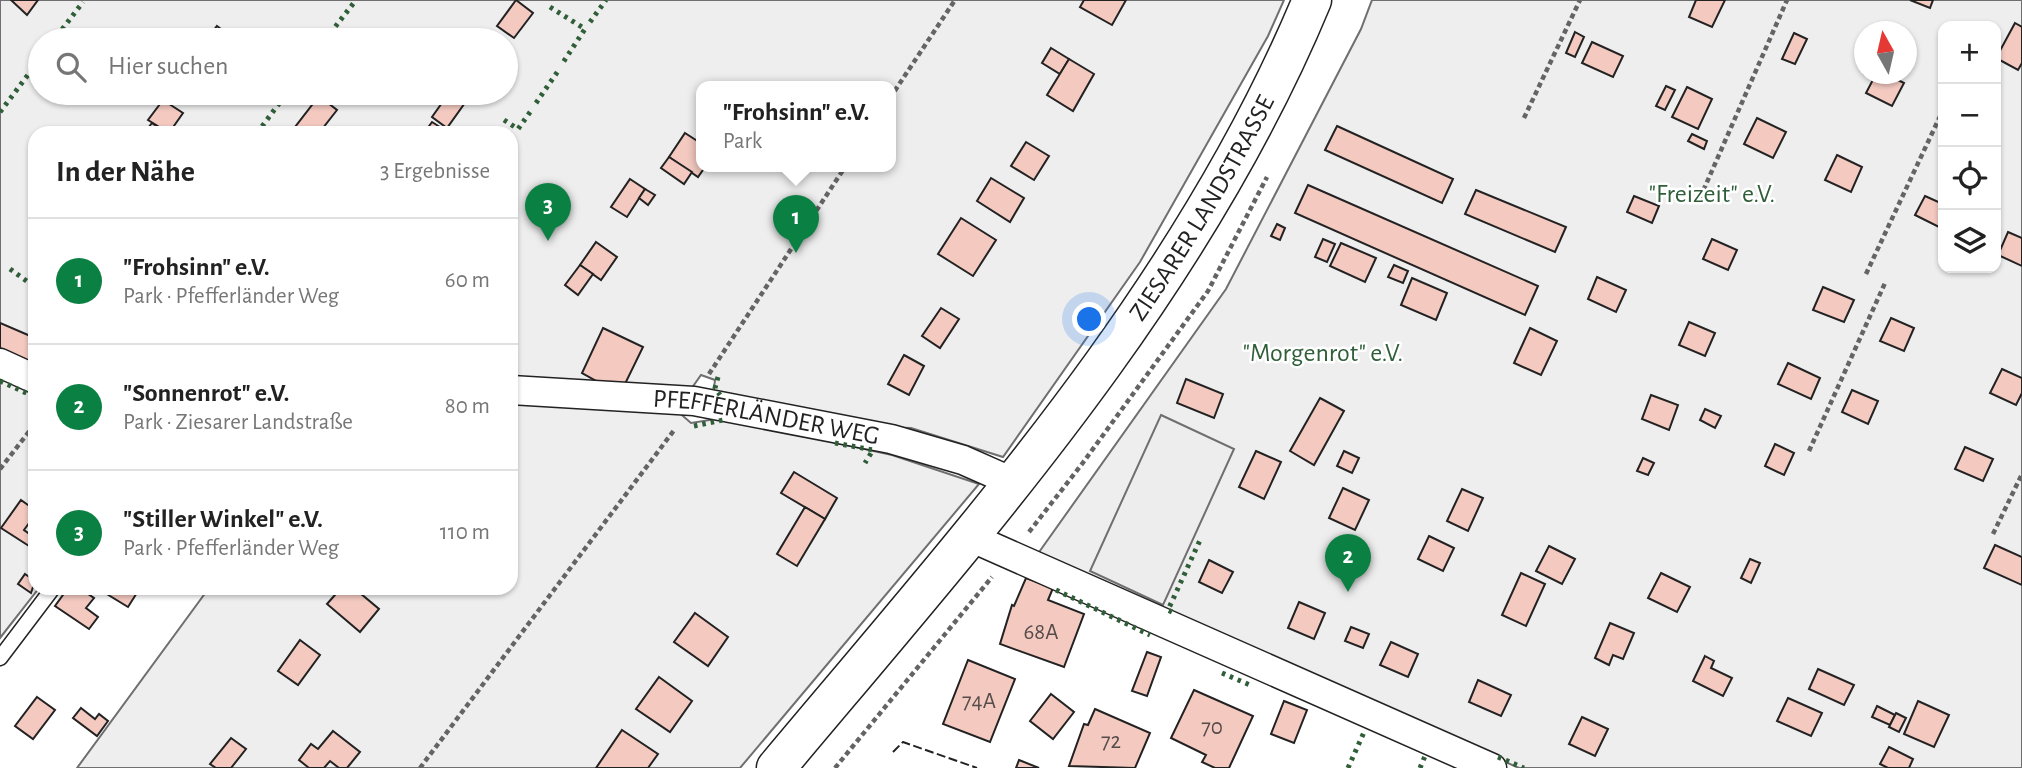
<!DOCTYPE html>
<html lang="de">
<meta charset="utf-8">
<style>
:root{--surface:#fff;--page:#f2f2f2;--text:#222;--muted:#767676;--line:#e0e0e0;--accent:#0b8043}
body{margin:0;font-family:"Alegreya Sans",sans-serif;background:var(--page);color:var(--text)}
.controls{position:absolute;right:21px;top:21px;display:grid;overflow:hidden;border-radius:14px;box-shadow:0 2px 5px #0004}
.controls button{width:63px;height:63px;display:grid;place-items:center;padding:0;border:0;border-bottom:2px solid var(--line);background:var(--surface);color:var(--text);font:35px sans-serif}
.compass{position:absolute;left:1854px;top:21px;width:63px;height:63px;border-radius:50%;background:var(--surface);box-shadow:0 2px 5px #0004;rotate:352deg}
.you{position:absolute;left:1090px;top:320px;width:24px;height:24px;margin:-18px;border:5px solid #fff;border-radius:50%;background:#1a73e8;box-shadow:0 0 0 10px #1a73e833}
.badge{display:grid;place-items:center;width:46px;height:46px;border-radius:50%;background:var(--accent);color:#fff;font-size:23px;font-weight:700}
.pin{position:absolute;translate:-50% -58px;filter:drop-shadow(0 2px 4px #0008)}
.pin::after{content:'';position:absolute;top:37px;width:24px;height:21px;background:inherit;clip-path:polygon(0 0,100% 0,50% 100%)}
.popup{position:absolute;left:696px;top:81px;width:200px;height:91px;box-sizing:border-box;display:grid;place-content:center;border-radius:14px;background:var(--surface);filter:drop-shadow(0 2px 5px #0005);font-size:23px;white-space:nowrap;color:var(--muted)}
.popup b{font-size:26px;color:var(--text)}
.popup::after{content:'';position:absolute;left:50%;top:100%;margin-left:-14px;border:14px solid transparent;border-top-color:var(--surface)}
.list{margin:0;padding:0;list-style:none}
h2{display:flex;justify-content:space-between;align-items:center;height:91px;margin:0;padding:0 28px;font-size:30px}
h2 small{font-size:23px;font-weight:400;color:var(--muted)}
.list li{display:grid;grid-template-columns:46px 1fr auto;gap:21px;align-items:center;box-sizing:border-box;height:126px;padding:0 28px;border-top:2px solid var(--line)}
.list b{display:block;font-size:26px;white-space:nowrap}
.list p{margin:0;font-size:23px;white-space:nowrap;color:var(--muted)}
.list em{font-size:23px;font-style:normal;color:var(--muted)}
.icon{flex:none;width:38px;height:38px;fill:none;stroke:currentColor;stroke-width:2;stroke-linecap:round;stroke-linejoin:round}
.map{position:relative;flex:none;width:2022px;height:768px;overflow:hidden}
.search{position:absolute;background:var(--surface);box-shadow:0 2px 5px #0004;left:28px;top:28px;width:490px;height:77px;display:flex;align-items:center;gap:18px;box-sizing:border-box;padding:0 24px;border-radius:38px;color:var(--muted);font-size:26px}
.panel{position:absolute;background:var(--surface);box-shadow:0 2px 5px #0004;left:28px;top:126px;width:490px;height:469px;border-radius:21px}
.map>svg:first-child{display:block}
.green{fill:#eee;stroke:#6f6f6f;stroke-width:2;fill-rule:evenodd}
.parking{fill:#ededed;stroke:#6f6f6f;stroke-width:2}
.building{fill:#f3c9c0;stroke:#222;stroke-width:2}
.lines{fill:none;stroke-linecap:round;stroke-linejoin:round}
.lane-casing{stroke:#222;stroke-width:17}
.street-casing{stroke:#222;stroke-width:31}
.secondary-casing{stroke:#222;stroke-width:41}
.path{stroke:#646464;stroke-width:4.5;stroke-dasharray:5 3.5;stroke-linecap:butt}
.lane{stroke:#fff;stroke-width:14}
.street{stroke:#fff;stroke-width:28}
.secondary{stroke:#fff;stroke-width:38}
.hedge{stroke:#2f5e38;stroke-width:5;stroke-dasharray:3.5 5;stroke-linecap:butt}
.fence{stroke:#222;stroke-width:2;stroke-dasharray:9 3.5;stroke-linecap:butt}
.labels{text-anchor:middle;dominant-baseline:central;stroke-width:5;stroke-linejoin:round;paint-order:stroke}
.number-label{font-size:23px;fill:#564c4a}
.park-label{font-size:26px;fill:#2f5e38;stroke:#fff}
.street-label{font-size:26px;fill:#222;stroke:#fff}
</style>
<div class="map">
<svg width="2022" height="768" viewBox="0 0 2022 768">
<rect width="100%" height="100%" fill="#fff"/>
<g class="green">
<path d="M0 0H1284L1268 36 1140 262 1003 457 911 428 880 427 713 396 715 380 701 375 689 392 511 379V133H35V364L0 348ZM40 40H506V93H40ZM702 87H890V167H702Z"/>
<path d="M1372 0H2022V768H1519L1037 555 1226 289 1361 29ZM1943 26H1996V268H1943ZM1864 32H1906V74H1864Z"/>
<path d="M0 378 35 394V588H39L0 638Z"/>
<path d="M511 399 675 409 691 423 722 418 892 455 979 484 740 768H77L209 588H511Z"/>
</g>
<path class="parking" d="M1161 415 1234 449 1163 605 1090 571Z"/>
<g class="building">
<path d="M11 0H38L27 15Z"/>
<path d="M516 0 533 13 514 38 497 26Z"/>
<path d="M1084 0H1126L1112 25 1080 7Z"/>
<path d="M1696 0H1725L1712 27 1689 17Z"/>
<path d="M1910 0H1933L1930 8Z"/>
<path d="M2015 23 2022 27V63L2018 70 1996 58Z"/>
<path d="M217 26 229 35 224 40H206Z"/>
<path d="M1575 32 1584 37 1575 57 1566 53Z"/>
<path d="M1794 33 1807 39 1795 64 1782 59Z"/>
<path d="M1592 42 1623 56 1613 77 1582 63Z"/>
<path d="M1051 48 1069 59 1060 74 1042 63Z"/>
<path d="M1069 59 1094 74 1073 111 1047 95Z"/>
<path d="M1876 74H1886L1904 83 1892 106 1866 93Z"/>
<path d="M1666 86 1675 90 1665 110 1656 106Z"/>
<path d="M1687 87 1712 99 1698 129 1672 117Z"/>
<path d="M449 93H456L467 100 447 128 432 117Z"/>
<path d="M319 96 337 110 319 133H294L292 131Z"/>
<path d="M163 100 183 113 169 133 148 120Z"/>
<path d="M1757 118 1786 132 1773 158 1744 144Z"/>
<path d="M432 122 443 129 441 133 427 129Z"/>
<path d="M152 123 166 133H144Z"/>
<path d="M1337 126 1453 179 1442 203 1325 150Z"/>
<path d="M685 133 702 144V167H705L698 177 669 157Z"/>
<path d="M1692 134 1707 141 1704 149 1688 141Z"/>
<path d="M1026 142 1049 156 1034 180 1011 166Z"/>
<path d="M1837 155 1862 167 1851 192 1825 180Z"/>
<path d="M669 157 692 172 684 184 661 168Z"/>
<path d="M991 178 1024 198 1010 222 977 201Z"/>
<path d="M630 179 645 189 627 217 611 207Z"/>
<path d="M1308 185 1538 286 1525 315 1295 213Z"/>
<path d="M645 189 655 195 648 205 639 198Z"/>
<path d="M1476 190 1566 227 1555 252 1465 214Z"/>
<path d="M1634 196 1659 206 1652 223 1627 212Z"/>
<path d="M1925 196 1943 204 1939 227 1915 215Z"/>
<path d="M961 218 996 240 973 276 938 254Z"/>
<path d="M1277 224 1285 228 1280 240 1271 236Z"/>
<path d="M2008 232 2022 238V266L1998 255Z"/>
<path d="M1323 239 1335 244 1327 262 1315 257Z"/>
<path d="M1712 239 1737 250 1728 270 1703 259Z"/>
<path d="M596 242 617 257 601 280 580 265Z"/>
<path d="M1341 243 1376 258 1365 282 1330 266Z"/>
<path d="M580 265 593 274 578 295 565 285Z"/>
<path d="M1394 265 1408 271 1403 283 1388 277Z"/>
<path d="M1597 277 1626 290 1616 312 1588 299Z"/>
<path d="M1412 278 1447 293 1436 320 1401 305Z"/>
<path d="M1823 287 1854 300 1844 322 1813 310Z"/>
<path d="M941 308 959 319 940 348 922 336Z"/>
<path d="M1891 318 1914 328 1904 351 1880 341Z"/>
<path d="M1689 322 1715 333 1705 356 1679 345Z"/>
<path d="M0 323 35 338V364L0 348Z"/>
<path d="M603 328 643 347 624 386 600 383 582 373Z"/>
<path d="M1530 328 1557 341 1541 375 1514 363Z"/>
<path d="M904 355 924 366 909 395 888 384Z"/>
<path d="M1788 363 1820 378 1811 399 1778 384Z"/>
<path d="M2002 369 2022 378V393L2016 405 1990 393Z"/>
<path d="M1186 379 1223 394 1214 418 1177 403Z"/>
<path d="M1852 390 1878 401 1868 424 1842 412Z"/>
<path d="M1651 395 1678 405 1669 430 1642 419Z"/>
<path d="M1320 398 1344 411 1314 465 1290 451Z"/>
<path d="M1705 409 1721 416 1715 428 1700 420Z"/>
<path d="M1775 444 1794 453 1784 475 1765 466Z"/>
<path d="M1965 447 1993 459 1983 481 1955 469Z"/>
<path d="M1256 451 1281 462 1264 499 1239 487Z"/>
<path d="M1344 451 1359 458 1352 473 1337 466Z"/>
<path d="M1643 458 1654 463 1648 475 1637 471Z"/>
<path d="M794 472 837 498 825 519 781 493Z"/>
<path d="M1343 488 1369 500 1355 530 1329 518Z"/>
<path d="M1462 489 1483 498 1468 531 1447 521Z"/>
<path d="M21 500 35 510V515L24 530 35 538 29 546 1 528Z"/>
<path d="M805 507 825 519 797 566 777 554Z"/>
<path d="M1429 536 1454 548 1443 571 1418 559Z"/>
<path d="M1995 545 2022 557V585L1984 568Z"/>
<path d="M1549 546 1575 559 1562 584 1536 571Z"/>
<path d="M1750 559 1760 563 1751 583 1741 578Z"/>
<path d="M1209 560 1233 572 1222 593 1199 582Z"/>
<path d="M1521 573 1545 584 1526 626 1502 615Z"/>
<path d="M1661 573 1690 587 1677 612 1648 598Z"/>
<path d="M25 574 35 581 31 593 18 584Z"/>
<path d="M1026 578 1053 588 1048 600 1084 614 1064 667 1000 644 1012 605 1014 606Z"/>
<path d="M68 588H79L94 598 86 608 98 617 89 629 55 606Z"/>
<path d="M97 588H140L128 607Z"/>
<path d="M341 588H354L379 609 360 632 327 604Z"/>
<path d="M1299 602 1325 613 1314 639 1288 628Z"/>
<path d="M695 613 728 637 708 666 674 642Z"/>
<path d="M1610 623 1634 633 1623 659 1613 655 1609 665 1595 658Z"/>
<path d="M1351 627 1369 634 1363 648 1345 641Z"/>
<path d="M300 640 320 655 298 685 278 671Z"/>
<path d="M1391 642 1418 654 1408 677 1380 665Z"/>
<path d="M1147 652 1161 657 1147 696 1132 691Z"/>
<path d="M1705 656 1714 661 1711 668 1732 678 1723 696 1693 681Z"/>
<path d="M968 660 1015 679 990 742 943 724Z"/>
<path d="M1818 669 1854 685 1844 705 1809 689Z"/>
<path d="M659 677 692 701 670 732 636 709Z"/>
<path d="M1478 680 1511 695 1501 716 1469 702Z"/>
<path d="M1194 690 1253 716 1229 768H1215L1202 762 1206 755 1171 738Z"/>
<path d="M1051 694 1074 712 1053 739 1030 721Z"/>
<path d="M37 697 55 710 33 739 15 726Z"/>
<path d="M1788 698 1822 713 1811 736 1777 721Z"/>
<path d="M1284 701 1307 710 1294 743 1271 734Z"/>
<path d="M1918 701 1949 715 1934 747 1904 734Z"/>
<path d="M1877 706 1895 715 1890 725 1872 717Z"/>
<path d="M81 708 95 719 99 714 108 721 97 736 73 718Z"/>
<path d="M1095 709 1150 733 1135 768 1069 766 1084 724 1088 725Z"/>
<path d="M1896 713 1906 718 1899 732 1889 727Z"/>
<path d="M1582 717 1608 729 1595 756 1569 744Z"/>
<path d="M622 730 658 754 648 768H596Z"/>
<path d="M333 731 360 752 347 768H339L330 761 324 768H309L299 760 311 744 318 749Z"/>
<path d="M231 738 246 749 231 768H216L210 764Z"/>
<path d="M1889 747 1913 759 1909 768H1888L1880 764Z"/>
<path d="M1019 760 1039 768H1016Z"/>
</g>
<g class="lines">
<defs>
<path id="lane" d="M0 658 53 588"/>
<g id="street">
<path d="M0 363 35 379"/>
<path id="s1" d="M511 390 694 401 891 439 963 460 1015 483"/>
<path d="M970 537 1492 768"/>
</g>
<g id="secondary">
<path id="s2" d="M776 768C976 529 1191 292 1312 0"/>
</g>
</defs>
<use href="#lane" class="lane-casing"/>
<use href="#street" class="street-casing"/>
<use href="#secondary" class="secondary-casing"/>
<g class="path">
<path d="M890 98 955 0"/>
<path d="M1524 118 1580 0"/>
<path d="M1700 198 1787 0"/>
<path d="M1866 274 1943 110"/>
<path d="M709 374 845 167"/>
<path d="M1809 451 1885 283"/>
<path d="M0 469 35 424"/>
<path d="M1029 532 1082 464 1208 291 1267 177"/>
<path d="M1993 534 2022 474"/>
<path d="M420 768 675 429"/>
<path d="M835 768 992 577"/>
</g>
<use href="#lane" class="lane"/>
<use href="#street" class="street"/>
<use href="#secondary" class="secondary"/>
<g class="hedge">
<path d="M550 7 585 29 562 64"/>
<path d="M590 22 606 0"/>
<path d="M57 36 83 2"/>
<path d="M325 40 356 0"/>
<path d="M536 103 558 71"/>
<path d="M0 112 40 59"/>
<path d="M504 120 518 129 533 108"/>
<path d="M257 133 287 93"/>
<path d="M511 139 514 134"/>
<path d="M10 269 35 287"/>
<path d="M718 377 715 388 720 395"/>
<path d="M0 381 35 397"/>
<path d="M694 426 723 420"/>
<path d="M835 443 873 450 865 463"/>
<path d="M1056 590 1150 635"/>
<path d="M1172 612 1168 610 1201 538"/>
<path d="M1222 673 1250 685"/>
<path d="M1498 757 1524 768"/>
<path d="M1348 768 1365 730"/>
<path d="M1420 768 1425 756"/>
</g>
<path class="fence" d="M893 752 903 742 977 768"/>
</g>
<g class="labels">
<g class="number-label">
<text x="1041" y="632">68A</text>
<text x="979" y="701">74A</text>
<text x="1212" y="727">70</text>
<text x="1111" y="741">72</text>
</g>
<g class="park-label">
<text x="1712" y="194">"Freizeit" e.V.</text>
<text x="1323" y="353">"Morgenrot" e.V.</text>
</g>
<g class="street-label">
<text stroke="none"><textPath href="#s2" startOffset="705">ZIESARER LANDSTRASSE</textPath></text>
<text stroke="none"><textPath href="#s1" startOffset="257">PFEFFERLÄNDER WEG</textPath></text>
</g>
</g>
</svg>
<div class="controls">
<button>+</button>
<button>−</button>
<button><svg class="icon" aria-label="locate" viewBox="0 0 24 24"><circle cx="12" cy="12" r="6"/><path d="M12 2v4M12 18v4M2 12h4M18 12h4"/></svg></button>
<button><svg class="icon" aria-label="layers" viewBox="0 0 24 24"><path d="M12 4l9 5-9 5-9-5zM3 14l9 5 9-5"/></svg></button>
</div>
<svg class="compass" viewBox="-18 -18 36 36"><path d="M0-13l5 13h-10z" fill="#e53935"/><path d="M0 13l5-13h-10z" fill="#767676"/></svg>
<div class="you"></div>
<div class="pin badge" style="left:796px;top:253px">1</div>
<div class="popup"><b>&quot;Frohsinn&quot; e.V.</b>Park</div>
<div class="pin badge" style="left:1348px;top:592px">2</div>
<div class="pin badge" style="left:548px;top:241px">3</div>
<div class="search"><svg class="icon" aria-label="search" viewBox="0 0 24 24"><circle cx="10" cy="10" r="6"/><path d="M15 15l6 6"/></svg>Hier suchen</div>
<section class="panel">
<h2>In der Nähe<small>3 Ergebnisse</small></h2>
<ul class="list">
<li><span class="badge">1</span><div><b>&quot;Frohsinn&quot; e.V.</b><p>Park · Pfefferländer Weg</p></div><em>60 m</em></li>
<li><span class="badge">2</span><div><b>&quot;Sonnenrot&quot; e.V.</b><p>Park · Ziesarer Landstraße</p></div><em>80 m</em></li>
<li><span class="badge">3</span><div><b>&quot;Stiller Winkel&quot; e.V.</b><p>Park · Pfefferländer Weg</p></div><em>110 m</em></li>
</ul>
</section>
</div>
